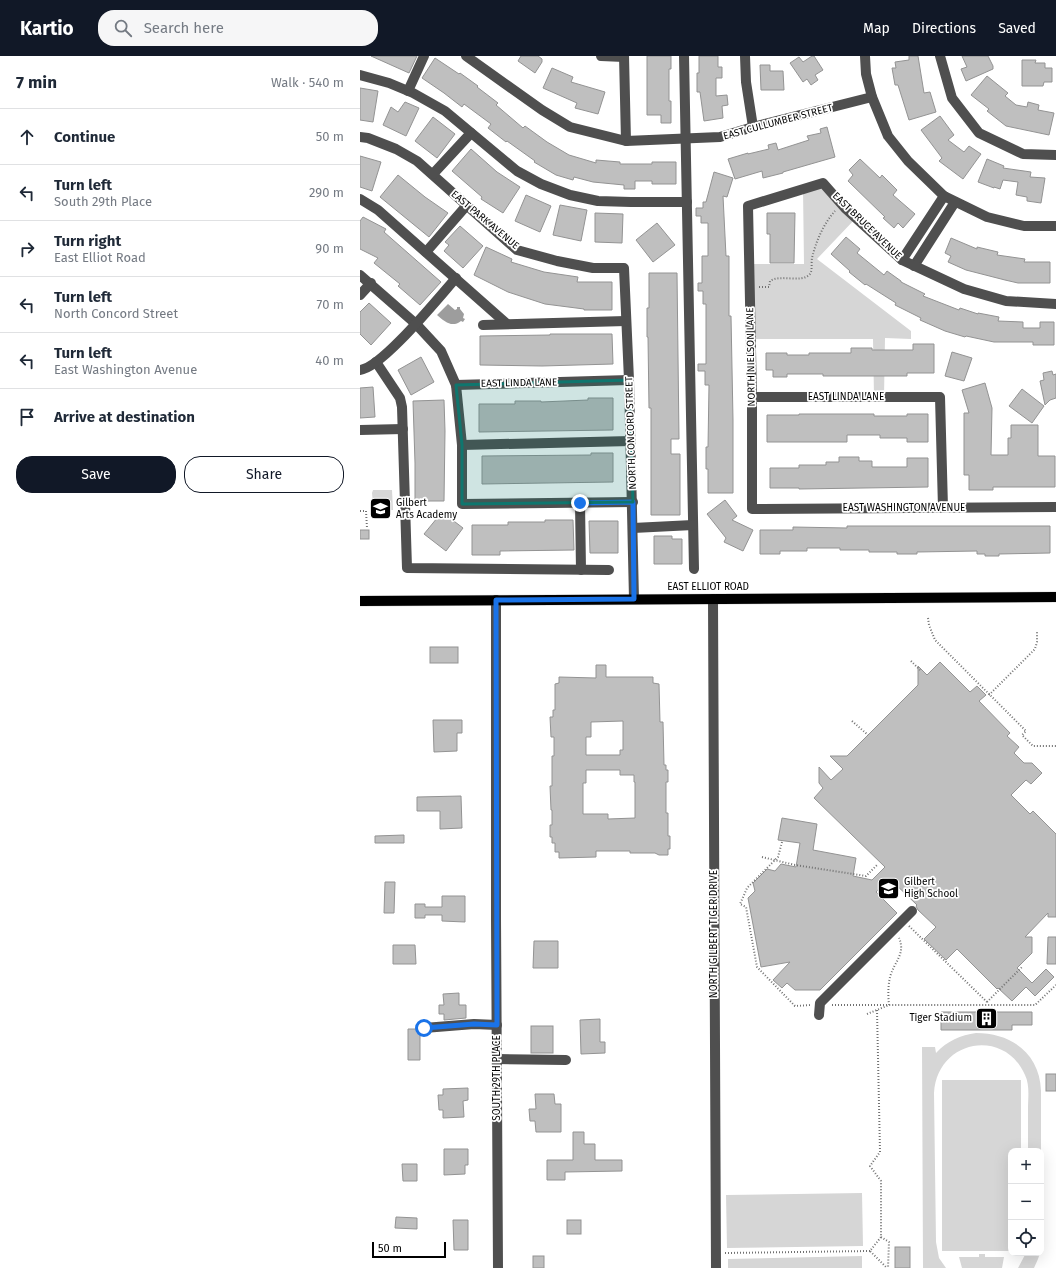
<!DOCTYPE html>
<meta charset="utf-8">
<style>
:root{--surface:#fff;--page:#f6f6f7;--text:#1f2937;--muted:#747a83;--line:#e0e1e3;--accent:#111827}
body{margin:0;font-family:"Fira Sans",sans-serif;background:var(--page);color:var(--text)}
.controls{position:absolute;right:12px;bottom:12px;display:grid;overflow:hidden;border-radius:8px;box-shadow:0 4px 16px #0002}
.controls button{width:36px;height:36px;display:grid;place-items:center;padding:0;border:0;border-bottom:1px solid var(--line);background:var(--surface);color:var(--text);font:20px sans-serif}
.scale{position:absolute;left:12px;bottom:10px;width:74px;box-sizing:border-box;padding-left:4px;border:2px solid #000;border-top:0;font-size:11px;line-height:14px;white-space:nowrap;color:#000;-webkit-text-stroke:3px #fff;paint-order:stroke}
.stop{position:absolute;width:12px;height:12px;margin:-9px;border:3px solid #1a73e8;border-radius:50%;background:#fff}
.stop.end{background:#1a73e8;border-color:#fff;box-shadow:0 1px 4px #0008}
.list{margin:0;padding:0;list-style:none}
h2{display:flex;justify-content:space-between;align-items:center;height:52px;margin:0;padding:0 16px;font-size:17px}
h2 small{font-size:13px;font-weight:400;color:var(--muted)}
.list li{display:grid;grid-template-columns:26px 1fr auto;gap:12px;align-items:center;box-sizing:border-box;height:56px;padding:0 16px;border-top:1px solid var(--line)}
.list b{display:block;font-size:15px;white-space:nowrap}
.list p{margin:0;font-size:13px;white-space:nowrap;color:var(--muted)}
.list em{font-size:13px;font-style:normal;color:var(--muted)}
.actions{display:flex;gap:8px;padding:12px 16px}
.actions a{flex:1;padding:9px 0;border:1px solid var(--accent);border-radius:16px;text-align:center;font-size:14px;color:var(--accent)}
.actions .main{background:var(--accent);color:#fff}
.icon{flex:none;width:22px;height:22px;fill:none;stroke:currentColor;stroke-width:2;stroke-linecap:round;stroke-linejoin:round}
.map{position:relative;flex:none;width:696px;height:1212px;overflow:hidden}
header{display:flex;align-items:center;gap:24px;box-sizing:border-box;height:56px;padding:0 20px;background:var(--accent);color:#fff}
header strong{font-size:19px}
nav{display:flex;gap:22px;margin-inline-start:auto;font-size:14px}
.search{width:280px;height:36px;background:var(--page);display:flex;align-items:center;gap:10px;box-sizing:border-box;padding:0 14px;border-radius:16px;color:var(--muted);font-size:15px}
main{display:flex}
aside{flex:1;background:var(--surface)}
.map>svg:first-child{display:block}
.green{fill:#d6d6d6}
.water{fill:#9d9d9d}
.building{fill:#bfbfbf;stroke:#939393;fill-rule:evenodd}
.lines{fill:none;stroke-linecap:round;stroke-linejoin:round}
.major-casing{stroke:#dbdbdb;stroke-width:11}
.path{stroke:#717171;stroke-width:2;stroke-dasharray:1 2;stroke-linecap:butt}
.minor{stroke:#4f4f4f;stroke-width:10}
.major{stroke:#000;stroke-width:10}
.route{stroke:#1a73e8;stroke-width:5}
.marked{fill:#0f766e;fill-opacity:0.2;stroke:#0f766e;stroke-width:3;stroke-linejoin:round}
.labels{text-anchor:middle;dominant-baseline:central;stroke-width:3.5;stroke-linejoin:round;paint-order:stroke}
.street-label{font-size:10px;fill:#000;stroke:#fff}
.poi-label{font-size:10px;fill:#000;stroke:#fff;text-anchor:start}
</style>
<header>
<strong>Kartio</strong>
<div class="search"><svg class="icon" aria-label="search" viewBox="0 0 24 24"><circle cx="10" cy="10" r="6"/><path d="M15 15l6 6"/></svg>Search here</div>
<nav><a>Map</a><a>Directions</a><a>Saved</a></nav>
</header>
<main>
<aside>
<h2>7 min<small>Walk · 540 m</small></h2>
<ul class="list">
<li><svg class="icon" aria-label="ahead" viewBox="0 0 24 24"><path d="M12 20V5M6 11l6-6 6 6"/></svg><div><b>Continue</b></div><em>50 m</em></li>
<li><svg class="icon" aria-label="left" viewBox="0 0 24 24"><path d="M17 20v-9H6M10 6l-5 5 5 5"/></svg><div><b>Turn left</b><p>South 29th Place</p></div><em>290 m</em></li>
<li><svg class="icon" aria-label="right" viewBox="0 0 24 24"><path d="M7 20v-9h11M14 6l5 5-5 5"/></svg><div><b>Turn right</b><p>East Elliot Road</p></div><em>90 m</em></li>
<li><svg class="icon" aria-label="left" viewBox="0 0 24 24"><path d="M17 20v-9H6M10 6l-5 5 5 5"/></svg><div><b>Turn left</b><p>North Concord Street</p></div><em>70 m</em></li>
<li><svg class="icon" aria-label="left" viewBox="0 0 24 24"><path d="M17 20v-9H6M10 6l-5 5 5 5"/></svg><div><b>Turn left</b><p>East Washington Avenue</p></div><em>40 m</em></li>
<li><svg class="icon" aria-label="arrive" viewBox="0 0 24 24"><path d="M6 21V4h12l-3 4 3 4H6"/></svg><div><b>Arrive at destination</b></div></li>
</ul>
<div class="actions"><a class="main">Save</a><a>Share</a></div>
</aside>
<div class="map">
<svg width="696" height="1212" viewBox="0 0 696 1212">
<rect width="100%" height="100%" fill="#fff"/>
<g class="green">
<path d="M463 127 496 162 457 203 551 275V283L525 282 524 341H514L513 283H391L389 208H444L443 133Z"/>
<path d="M13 434H32L33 454H22L13 447 12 437Z"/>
<path d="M616 977C652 977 680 998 681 1035V1190V1095H668C668 1081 668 1067 668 1052 668 1042 670 1029 665 1019 644 971 577 984 574 1037L576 1186 579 1202 586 1212H563L562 991H575L576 997C587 985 601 979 616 977Z"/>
<path d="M582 1024H661V1095H651V1195H582Z"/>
<path d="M502 1137 503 1190 367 1192 366 1139Z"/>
<path d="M666 1197H680L678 1203 674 1212H658Z"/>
<path d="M619 1198H625V1201H644L642 1212H602L599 1201H619Z"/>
<path d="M502 1200V1212H368V1203Z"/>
</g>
<path class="water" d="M88 248 95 254 97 253V251H100V253L104 258 103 262 105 263 103 266 101 265C92 272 85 266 77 259Z"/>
<g class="building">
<path d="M11 0H57L49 17Z"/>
<path d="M161 0H178L182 3V6L175 17 158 5Z"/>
<path d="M287 0H311V13H309V45H311V67H301V59H287Z"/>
<path d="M339 0H358V11H362V22H356V40L367 39 368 49 362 50 363 62 344 65 340 36H337V17H339Z"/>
<path d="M452 0H454L463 14 455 19 458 24 451 29 447 23 443 26 430 7 439 1 443 6Z"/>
<path d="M549 0H558L564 37 570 36 576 56 549 64 538 29H535L532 12H536L535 6 549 4Z"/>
<path d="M602 0H628L633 10V13L606 25 601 13 607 11Z"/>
<path d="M75 2 99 18 100 17 118 30 117 31 138 47 136 49 163 72 165 70 187 86 209 99 236 107V104L260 106V108H292V106H316V128H292V125H275V133H264V129L233 126 214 121 213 124 196 119 174 106 175 105 147 85 146 86 128 72 131 68 104 48 102 51 84 37 62 22Z"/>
<path d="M662 4H676L675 7H685V12H692V26H684L683 30H662Z"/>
<path d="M400 9H410V15H423L424 34H401Z"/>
<path d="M192 12 213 21 211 26 245 36 238 58 215 52 217 47 183 32Z"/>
<path d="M627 20 648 37 645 40 656 49 667 51 668 46 679 49 678 54 694 57 689 79 646 70 627 55 629 53 611 39Z"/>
<path d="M0 32 18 35 13 66 0 64Z"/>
<path d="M45 46 59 52 46 80 23 69 31 51 38 56Z"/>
<path d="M580 60 594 79 588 84 604 96 609 90 621 98 603 123 579 105 582 102 561 74Z"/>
<path d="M73 61 95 78 77 102 55 85Z"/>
<path d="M467 71 475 101 423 116V117L403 122 402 115 375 123 368 103 388 97V98L409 93 408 89 416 87 418 94 449 84 447 80 461 77 460 73Z"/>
<path d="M111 93 137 116 160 131 143 157 121 143 122 141 92 115Z"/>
<path d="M0 100 21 106 12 135 0 131Z"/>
<path d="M500 103 520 122 522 119 537 134 533 139 555 158 543 172 538 167 534 172 523 162 525 161 488 125 493 119 489 114Z"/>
<path d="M627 103 644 110 643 112 671 116 670 121 685 122 681 147 667 145V141L656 139 658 126 643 124 640 133 634 131V132L618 126Z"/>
<path d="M354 116 373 122 367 141 363 140 366 200H369V260H371L373 364V437H348V413H346V391H348L349 329H345V315H338V308H346V248H343V235H338V227H342V200H348V167H341V160H336V152H343V146H346Z"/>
<path d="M38 119 65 141 88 157 69 181 20 141Z"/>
<path d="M166 139 191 150 180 176 155 165Z"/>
<path d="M200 149 227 154 221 185 193 179Z"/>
<path d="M235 157 263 158 262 187 235 186Z"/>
<path d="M407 157H435L434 207H410V178H407Z"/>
<path d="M3 161 26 173 24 176 81 226 60 249 38 230 40 228 14 207 18 202 0 193V165Z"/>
<path d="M297 167 315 189 293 206 276 184Z"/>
<path d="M100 170 123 190 103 212 84 195 89 189 85 186Z"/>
<path d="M486 181 500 193 497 197 524 219 527 215 541 225V226L565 238 563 240 599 254 600 252 618 258V257L639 261 638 265 663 266V272H680V266H694V289H673V286H634L606 280 605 281 585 275 560 264 561 262 535 249 536 247 506 228 505 229 489 216 490 215 471 198Z"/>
<path d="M591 182 617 193V191L638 196 637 199 665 203 664 206H690V227H658L645 224 606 214 588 206 591 200 585 197Z"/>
<path d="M126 191 152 203 151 206 184 216 218 221 217 226H252V254H224V253L185 248 148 236 114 219Z"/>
<path d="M289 217H317L319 383H311V398H320V459H291V352H289L288 281H287V252H289Z"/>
<path d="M9 247 31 267 11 289 0 278V256Z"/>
<path d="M190 278H252L253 308 182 310 120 309V280L190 279Z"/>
<path d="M553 288H574V317H547V320H463V318H427V321H413V314H406V297H427V299H449V297H491V292H512V294H553Z"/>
<path d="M592 296 612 302 604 325 585 320Z"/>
<path d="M61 301 74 326 51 339 38 314Z"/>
<path d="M692 315 693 319 696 318V342L690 344 685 349 680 325 684 324 683 317Z"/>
<path d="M625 327 632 352 631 399H648V382H651V369H678V400H695V431H633V434H609V419H604V357H609L602 334Z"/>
<path d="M13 331 15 361 0 362V332Z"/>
<path d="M662 333 684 350 672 367 649 350Z"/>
<path d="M228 342H253V374L119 376V348H155V345H181V346L228 344Z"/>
<path d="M84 344 85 375 84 445H55V407L53 345Z"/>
<path d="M439 358H514V360H547V358H568V386H547V382H520V379H487V386H407V359H439Z"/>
<path d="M231 397H253V426L122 428V400L231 399Z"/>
<path d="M479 401H499V405H512V411H547V402H568V431L439 433V432H410V412H439V409H466V406H479Z"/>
<path d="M365 444 377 460 372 464 393 474 383 495 364 486 366 482 347 458Z"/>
<path d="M82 456 103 472 86 495 64 478Z"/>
<path d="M185 464H213L214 494 140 495V499H112V469H148V466H185Z"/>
<path d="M229 465H258V497H230Z"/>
<path d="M487 470H690V497L639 498V500H625V498H617V495L557 496V498H537V496H509V494H480V492H447V495H420V498H400V474H433V471L487 472Z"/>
<rect x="0" y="474" width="9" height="9"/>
<path d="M294 480H312V483H322V508H294Z"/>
<rect x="70" y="591" width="28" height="16"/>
<path d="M580 606 610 636 617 630 626 639 619 645 650 677 647 680 659 691 654 697 664 707H672L682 717 671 728 666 724 651 739 670 758 673 755 696 778V861H688V857L665 881H672V897L657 912 672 927 686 913 694 921 675 940 666 931 652 945 638 932 637 933 597 893 586 904 564 883 576 871 558 854 556 850 557 849 529 822 516 836 537 857 460 934H435L427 927 422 932 413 924 430 906 401 911 388 842 395 835 393 827 407 813 415 815 421 808 436 811 440 787 418 784 422 762 457 768 453 794 496 802 493 820 512 824 525 811 454 742 463 732 459 727V711L471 724 483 713 470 700H487L558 629V610L567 619Z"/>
<path d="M236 609H246V621H293V627L299 628 300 666H303L304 709H306V714H308V726H306V757H308V780H310V793H308V799H299L295 797H270V795H236V801L199 802V796H195V787H192V781H190V769H192V754H191L190 730H192V700H194V681H191L190 661H193V654H195V628L199 627V621L236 622ZM263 665V694H260V699H226V681H231V666ZM226 714H260V719H274V726H275V762L248 763V758H223V727H226Z"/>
<path d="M73 664H102V677H97V695L74 696Z"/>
<path d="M101 740 102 772 80 773V755H57V741Z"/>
<path d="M44 779V787H15V780Z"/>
<path d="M25 826H35L34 857H24Z"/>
<path d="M82 840H105V866L82 865V859H65V862H55V848H65V851H82Z"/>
<path d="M688 881H696V908H687Z"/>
<path d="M174 885H198V912H173Z"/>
<path d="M33 889H55L56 908H33Z"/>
<path d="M99 937V949H106V962L84 964V958H79V949H84L83 938Z"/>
<path d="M581 956H672V969H652V974H581Z"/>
<path d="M240 963V986H245V997L221 998 220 964Z"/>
<rect x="171" y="970" width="22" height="27"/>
<path d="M48 973H58L60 977V1004H48Z"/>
<rect x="686" y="1018" width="10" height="17"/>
<path d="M108 1032V1044L103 1045 104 1061 83 1062V1054H79L78 1039H83V1033Z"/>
<path d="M175 1038H194L195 1048H201V1076H176L175 1065H170L169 1053H176Z"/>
<path d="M213 1076H224V1088H235V1104H262V1115L205 1116V1124H187V1104H213Z"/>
<path d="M84 1093H108V1109H105V1118L84 1119Z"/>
<path d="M42 1108H57V1125H43Z"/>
<path d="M36 1161 57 1162V1173L35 1172Z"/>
<path d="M93 1164H108V1194H94Z"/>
<rect x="207" y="1164" width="14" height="14"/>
<rect x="535" y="1191" width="15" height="21"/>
<rect x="173" y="1200" width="11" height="12"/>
</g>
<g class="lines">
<defs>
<path id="major" d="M0 545 696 541"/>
</defs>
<use href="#major" class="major-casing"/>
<g class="path">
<path d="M399 231H409L410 225C421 218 440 227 449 219 453 216 451 207 452 202 456 185 464 167 475 155"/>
<path d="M0 455H6L7 472"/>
<path d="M568 562 569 569 575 584 666 675 662 679 673 690H696"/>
<path d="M551 605 560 614"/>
<path d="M629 639 675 593 677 586V576"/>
<path d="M492 665 508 679"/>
<path d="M422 786 418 801 387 832 380 848 386 851 397 911 435 950 451 949"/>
<path d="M402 801 435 809 506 820 518 808"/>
<path d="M549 870 627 946"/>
<path d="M627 946 663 910"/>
<path d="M472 949H529C528 940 528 930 530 921 534 906 546 898 539 882"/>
<path d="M517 954 520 1096 510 1110 521 1125V1181L510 1195 527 1212"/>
<path d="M507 958 529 949H675L696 929"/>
<path d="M521 1181 529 1186 528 1212"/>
<path d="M365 1197 510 1195"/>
</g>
<g class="minor">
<path d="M106 0 182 54 210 71 266 85 360 81 393 71 512 41"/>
<path d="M241 0 264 1"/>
<path d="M264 0 266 85"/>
<path d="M324 0 334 513"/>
<path d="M385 0 386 26 393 71"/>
<path d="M505 0 506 18 512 41 528 80 548 105 584 140 627 161 664 170H696"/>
<path d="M580 0 592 42 619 77 663 98 696 99"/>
<path d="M0 19 29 27 53 37 85 55 157 115 181 128 210 139 238 145 271 146H327"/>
<path d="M48 35 64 0"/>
<path d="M0 81 8 82 36 93 57 105 157 194 197 205 233 212H264L269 324 274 543"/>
<path d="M73 118 111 77"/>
<path d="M0 143 18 154 147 268"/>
<path d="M66 196 107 149"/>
<path d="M542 204 584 140"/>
<path d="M554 210 595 146"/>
<path d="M0 219 56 268 81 295 96 329 102 389V448L273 446"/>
<path d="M0 239 11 227"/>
<path d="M696 248 646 245 604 233 542 204 485 152 463 127 388 150 392 341V453L696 451"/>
<path d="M123 269 266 265"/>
<path d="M16 306 40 342 42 351 47 512 249 514"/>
<path d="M0 314C22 312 79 241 96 222"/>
<path d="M96 329 269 324"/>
<path d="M392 341H580L583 452"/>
<path d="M0 374 43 373"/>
<path d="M102 389 271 385"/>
<path d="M220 447 221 514"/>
<path d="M273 472 333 469"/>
<path d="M353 543 356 1212"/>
<path d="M136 544V863L138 1212"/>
<path d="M459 959 460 947 552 855"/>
<path d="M64 972 114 968 137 969"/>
<path d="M137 1003 206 1004"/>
</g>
<use href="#major" class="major"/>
</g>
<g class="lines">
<path class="route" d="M64 972 114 968 137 969 136 544 274 543 273 446 220 447"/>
</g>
<path class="marked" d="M269 324 273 446 102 448V389L96 329Z"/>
<defs>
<symbol id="school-square" viewBox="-11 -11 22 22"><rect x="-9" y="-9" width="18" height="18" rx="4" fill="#000" stroke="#fff"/><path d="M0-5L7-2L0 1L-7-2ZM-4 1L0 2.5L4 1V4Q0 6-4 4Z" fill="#fff"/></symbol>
<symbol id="building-square" viewBox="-11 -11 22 22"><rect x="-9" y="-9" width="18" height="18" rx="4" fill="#000" stroke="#fff"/><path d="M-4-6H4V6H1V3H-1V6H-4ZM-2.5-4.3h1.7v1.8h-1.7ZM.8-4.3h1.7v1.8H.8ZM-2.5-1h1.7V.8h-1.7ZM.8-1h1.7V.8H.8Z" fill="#fff"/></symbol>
</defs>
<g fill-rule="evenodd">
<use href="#school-square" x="8" y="440" width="25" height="25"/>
<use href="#school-square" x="516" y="820" width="25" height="25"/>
<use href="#building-square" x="614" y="950" width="25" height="25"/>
</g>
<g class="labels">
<g class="street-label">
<text transform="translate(418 66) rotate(-15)">EAST CULLUMBER STREET</text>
<text transform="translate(125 164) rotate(40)">EAST PARK AVENUE</text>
<text transform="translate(507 170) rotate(44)">EAST BRUCE AVENUE</text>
<text transform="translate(391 301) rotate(-91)">NORTH NIELSON LANE</text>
<text transform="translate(159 327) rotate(-1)">EAST LINDA LANE</text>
<text x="486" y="341">EAST LINDA LANE</text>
<text transform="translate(271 377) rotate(-92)">NORTH CONCORD STREET</text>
<text x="544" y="452">EAST WASHINGTON AVENUE</text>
<text x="348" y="531">EAST ELLIOT ROAD</text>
<text transform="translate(354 878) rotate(-90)">NORTH GILBERT TIGER DRIVE</text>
<text transform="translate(137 1022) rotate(-90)">SOUTH 29TH PLACE</text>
</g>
<g class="poi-label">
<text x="36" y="447">Gilbert<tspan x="36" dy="12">Arts Academy</tspan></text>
<text x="544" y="826">Gilbert<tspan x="544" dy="12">High School</tspan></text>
<text x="612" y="962" text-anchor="end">Tiger Stadium</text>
</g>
</g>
</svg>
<div class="controls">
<button>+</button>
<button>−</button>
<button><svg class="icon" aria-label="locate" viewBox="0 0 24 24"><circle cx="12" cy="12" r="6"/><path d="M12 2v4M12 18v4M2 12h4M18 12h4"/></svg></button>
</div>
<div class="scale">50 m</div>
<div class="stop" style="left:64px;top:972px"></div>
<div class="stop end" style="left:220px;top:447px"></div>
</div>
</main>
